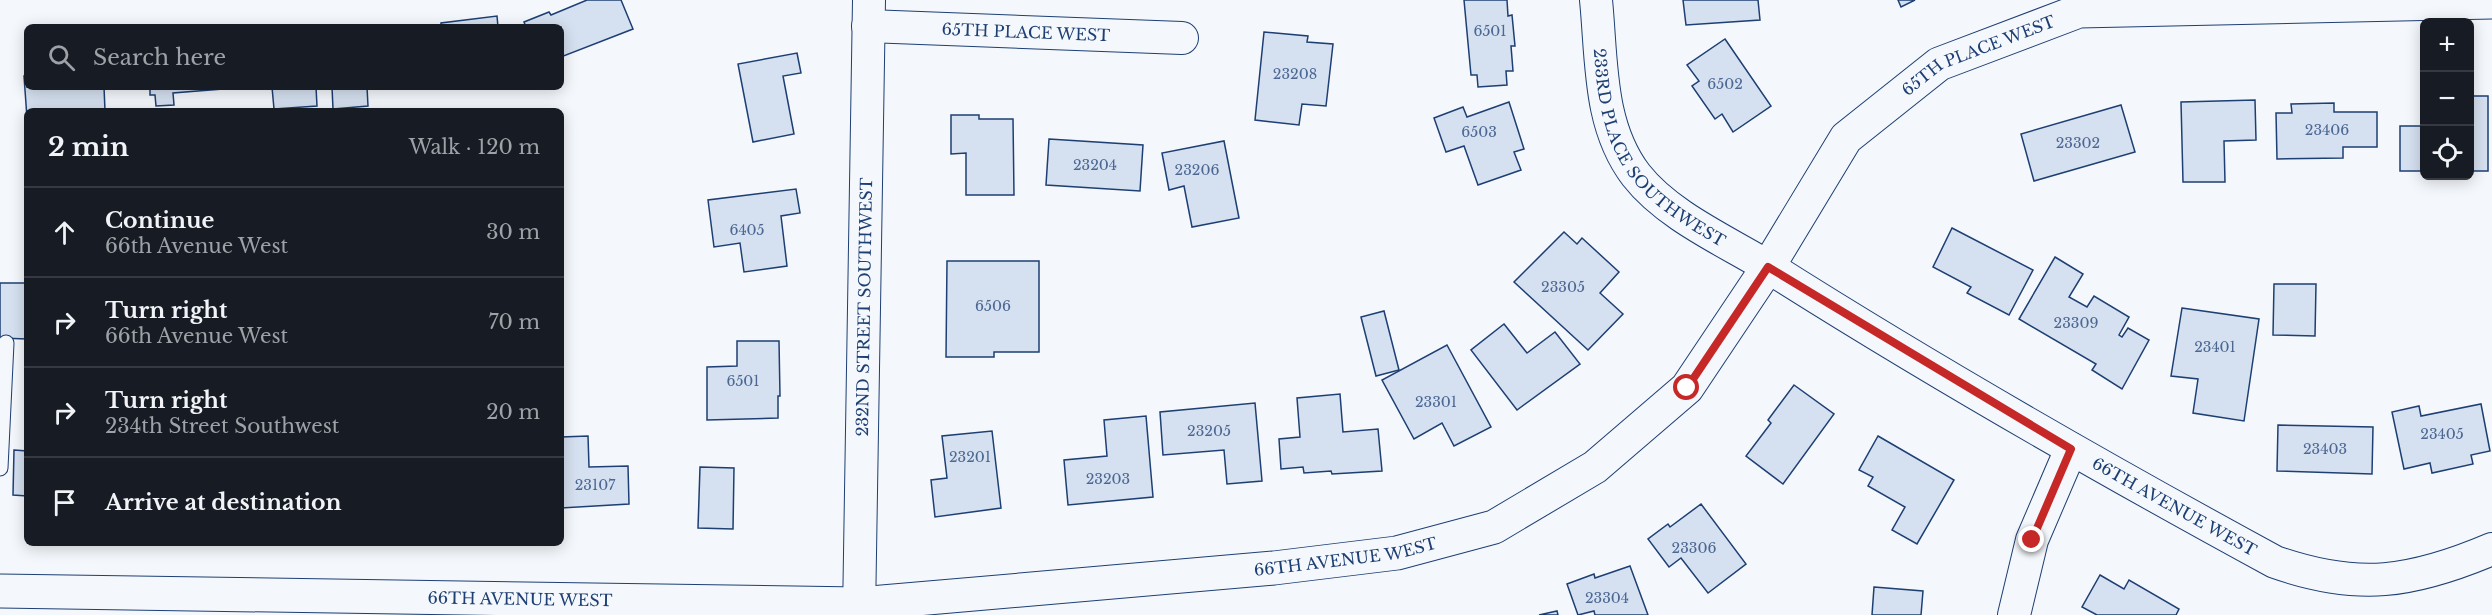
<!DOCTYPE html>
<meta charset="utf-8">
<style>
:root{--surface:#171b24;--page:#242831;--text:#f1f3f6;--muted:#9ea1a6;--line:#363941}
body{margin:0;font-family:"Libre Baskerville",serif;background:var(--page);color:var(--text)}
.controls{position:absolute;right:18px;top:18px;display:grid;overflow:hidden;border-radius:9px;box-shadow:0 3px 15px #0003}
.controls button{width:54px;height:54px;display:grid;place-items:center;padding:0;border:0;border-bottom:2px solid var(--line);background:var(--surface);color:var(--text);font:30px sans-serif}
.stop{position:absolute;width:18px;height:18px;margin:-14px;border:4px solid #c62828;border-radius:50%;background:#fff}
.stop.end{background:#c62828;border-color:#fff;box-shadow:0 2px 6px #0008}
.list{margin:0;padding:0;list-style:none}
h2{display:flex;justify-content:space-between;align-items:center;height:78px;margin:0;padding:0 24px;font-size:26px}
h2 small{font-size:20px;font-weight:400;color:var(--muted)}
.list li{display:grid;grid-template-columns:39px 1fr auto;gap:18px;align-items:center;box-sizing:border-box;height:90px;padding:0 24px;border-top:2px solid var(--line)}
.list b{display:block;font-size:22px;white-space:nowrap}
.list p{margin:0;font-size:20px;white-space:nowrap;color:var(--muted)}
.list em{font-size:20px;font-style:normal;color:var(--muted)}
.icon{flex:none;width:33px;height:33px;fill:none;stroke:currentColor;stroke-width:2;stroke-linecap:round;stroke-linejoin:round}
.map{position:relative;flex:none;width:2492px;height:615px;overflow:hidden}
.search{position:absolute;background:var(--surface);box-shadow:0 3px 15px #0003;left:24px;top:24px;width:540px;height:66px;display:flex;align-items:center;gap:15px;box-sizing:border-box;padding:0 21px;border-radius:9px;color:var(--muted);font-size:22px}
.panel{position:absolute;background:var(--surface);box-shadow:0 3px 15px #0003;left:24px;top:108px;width:540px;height:438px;border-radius:9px}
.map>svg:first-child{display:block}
.building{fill:#d5e0f0;stroke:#1d3f73;stroke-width:1.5}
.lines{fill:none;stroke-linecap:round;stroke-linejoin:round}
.service-casing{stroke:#1d3f73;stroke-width:17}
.minor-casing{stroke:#1d3f73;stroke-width:34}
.tertiary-casing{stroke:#1d3f73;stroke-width:35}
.service{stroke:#f4f7fb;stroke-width:15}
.minor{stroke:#f4f7fb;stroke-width:32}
.tertiary{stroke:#f4f7fb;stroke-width:33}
.route{stroke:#c62828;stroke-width:8}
.labels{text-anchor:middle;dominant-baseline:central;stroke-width:4.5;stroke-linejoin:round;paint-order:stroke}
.number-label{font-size:14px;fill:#4b6792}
.street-label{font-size:16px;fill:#1d3f73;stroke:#f4f7fb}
</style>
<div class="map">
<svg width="2492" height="615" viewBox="0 0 2492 615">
<rect width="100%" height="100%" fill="#f4f7fb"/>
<g class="building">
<path d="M587 0H621L633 29 561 57V27H526L524 22 549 12 551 15Z"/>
<path d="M1464 0H1507L1508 16 1512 15 1515 46H1511L1513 71H1506L1507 85 1478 87 1477 75H1471Z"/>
<path d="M1683 0H1758L1760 20 1686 25Z"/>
<path d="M1898 0H1915L1901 7Z"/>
<path d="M497 16 498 27H441V23Z"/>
<path d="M1264 32 1308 36 1307 42 1333 44 1326 106 1302 104 1299 125 1255 120Z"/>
<path d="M1725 39 1771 106 1733 132 1722 114 1715 119 1692 86 1699 81 1687 65Z"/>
<path d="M797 53 801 73 783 76 794 134 753 142 738 64Z"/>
<path d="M24 76H27V87H104L105 111H27V118Z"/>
<path d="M150 87H235V88L173 93 174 105 156 106 155 95H150Z"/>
<path d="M272 87H316L317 106 274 109Z"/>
<path d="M332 87H367L368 106 333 109Z"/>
<rect x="2470" y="96" width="18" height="75"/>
<path d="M2255 100 2256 140 2224 141 2225 182H2183L2181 102Z"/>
<path d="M1509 102 1524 149 1514 152 1521 170 1478 185 1464 146 1446 152 1434 118 1463 107 1467 117Z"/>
<path d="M2334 103V112H2377V147H2343V158L2277 159 2276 113H2292L2291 104Z"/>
<path d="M2121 105 2135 152 2034 181 2021 134Z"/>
<path d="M951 115H979V119H1013L1014 195H966V153L951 154Z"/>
<rect x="2400" y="126" width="24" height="45"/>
<path d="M1049 139 1143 145 1140 191 1046 185Z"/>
<path d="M1224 141 1239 218 1192 227 1184 186 1169 190 1162 153Z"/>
<path d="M796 189 800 213 781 216 787 266 744 272 740 243 714 247 708 200Z"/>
<path d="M1952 228 2033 270 2009 315 1967 293 1971 287 1933 267Z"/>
<path d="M1564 232 1577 244 1582 238 1619 272 1600 293 1623 314 1588 350 1514 282Z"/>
<path d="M2055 257 2083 274 2069 297 2087 307 2094 296 2129 317 2119 335 2122 337 2128 328 2149 340 2122 389 2092 370 2096 364 2019 319Z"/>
<path d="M947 261H1039V352H994V357H946Z"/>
<path d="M0 283H27V339L0 338Z"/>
<path d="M2274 284H2316L2315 336 2273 335Z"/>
<path d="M2182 308 2259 319 2244 421 2193 413 2198 379 2171 376Z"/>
<path d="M1384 311 1399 370 1376 376 1361 317Z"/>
<path d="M1504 324 1527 353 1555 332 1580 364 1517 410 1471 350Z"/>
<path d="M737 341H779L780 396H778V418L707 420V367L737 366Z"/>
<path d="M1447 345 1491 427 1454 446 1442 423 1414 439 1382 380Z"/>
<path d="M1794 385 1834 414 1783 484 1746 456 1771 423 1768 420Z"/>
<path d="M1340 394 1343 432 1378 429 1382 471 1332 474 1331 471 1304 473 1303 467 1281 469 1279 439 1300 437 1297 398Z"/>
<path d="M1255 403 1262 481 1227 484 1224 450 1163 455 1160 412Z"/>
<path d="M2481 404 2490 451 2471 455 2473 464 2432 473 2430 463 2404 469 2392 412 2419 406 2421 416Z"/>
<path d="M1146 416 1153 497 1068 505 1064 460 1107 456 1104 420Z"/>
<path d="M2278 425 2373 427 2372 474 2277 471Z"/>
<path d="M992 431 1001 508 935 517 931 480 947 478 942 436Z"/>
<path d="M588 436 589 467 628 466 629 504 561 508V437Z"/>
<path d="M1878 436 1954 480 1917 544 1892 530 1905 507 1868 486 1873 477 1859 470Z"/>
<path d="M14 450 27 451V496L13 495Z"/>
<path d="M700 467 734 468 733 529 698 528Z"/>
<path d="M1701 504 1746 564 1708 593 1681 558 1669 567 1648 539 1668 524 1670 527Z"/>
<path d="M1630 566 1648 615H1595L1594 611 1578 615 1567 584 1594 574 1595 578Z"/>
<path d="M2100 575 2124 589 2129 580 2179 609 2176 615H2097L2082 607Z"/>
<path d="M1874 587 1923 591 1921 615H1872Z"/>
<path d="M1557 611 1558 615H1539Z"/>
</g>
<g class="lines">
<defs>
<path id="service" d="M0 468 6 343"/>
<g id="minor">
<path id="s1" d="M1596 0C1602 60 1598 125 1636 175 1668 216 1726 241 1770 268 1934 372 2104 469 2275 562 2358 591 2412 583 2492 549"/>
<path id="s2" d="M868 26 1182 38"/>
<path id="s3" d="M859 615 869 0"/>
<path d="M2014 615 2032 540 2071 449"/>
</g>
<g id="tertiary">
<path id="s4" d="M0 591 859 604 1274 568 1397 553 1494 527 1595 467 1687 388 1768 267 1846 138 1939 64 2079 11 2492 2"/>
</g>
</defs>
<use href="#service" class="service-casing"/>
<use href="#minor" class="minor-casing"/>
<use href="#tertiary" class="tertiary-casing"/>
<use href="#service" class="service"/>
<use href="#minor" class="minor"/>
<use href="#tertiary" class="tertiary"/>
</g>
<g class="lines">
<path class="route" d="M1687 388 1768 267 2071 449 2032 540"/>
</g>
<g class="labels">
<g class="number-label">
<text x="1490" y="31">6501</text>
<text x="1295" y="74">23208</text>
<text x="1725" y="84">6502</text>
<text x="2327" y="130">23406</text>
<text x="1479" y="132">6503</text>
<text x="2078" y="143">23302</text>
<text x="1095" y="165">23204</text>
<text x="1197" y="170">23206</text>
<text x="747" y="230">6405</text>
<text x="1563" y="287">23305</text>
<text x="993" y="306">6506</text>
<text x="2076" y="323">23309</text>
<text x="2215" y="347">23401</text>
<text x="743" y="381">6501</text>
<text x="1436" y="402">23301</text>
<text x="1209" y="431">23205</text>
<text x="2442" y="434">23405</text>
<text x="2325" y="449">23403</text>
<text x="970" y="457">23201</text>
<text x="1108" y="479">23203</text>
<text x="595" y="485">23107</text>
<text x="1694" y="548">23306</text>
<text x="1607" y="598">23304</text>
</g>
<g class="street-label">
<text stroke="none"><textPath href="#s2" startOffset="158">65TH PLACE WEST</textPath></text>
<text stroke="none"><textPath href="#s4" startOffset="2193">65TH PLACE WEST</textPath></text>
<text stroke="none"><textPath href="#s1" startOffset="171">233RD PLACE SOUTHWEST</textPath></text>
<text stroke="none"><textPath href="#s3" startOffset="308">232ND STREET SOUTHWEST</textPath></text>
<text stroke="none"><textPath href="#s1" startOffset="816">66TH AVENUE WEST</textPath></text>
<text stroke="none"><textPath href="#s4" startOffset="1348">66TH AVENUE WEST</textPath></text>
<text stroke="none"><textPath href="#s4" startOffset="520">66TH AVENUE WEST</textPath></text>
</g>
</g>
</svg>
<div class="controls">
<button>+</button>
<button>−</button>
<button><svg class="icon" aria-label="locate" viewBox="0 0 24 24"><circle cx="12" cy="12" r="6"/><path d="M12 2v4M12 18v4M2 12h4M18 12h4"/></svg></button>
</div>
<div class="stop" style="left:1687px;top:388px"></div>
<div class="stop end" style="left:2032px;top:540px"></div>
<div class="search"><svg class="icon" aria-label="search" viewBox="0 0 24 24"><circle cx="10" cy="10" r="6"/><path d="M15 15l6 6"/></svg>Search here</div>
<section class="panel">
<h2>2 min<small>Walk · 120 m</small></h2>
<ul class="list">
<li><svg class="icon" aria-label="ahead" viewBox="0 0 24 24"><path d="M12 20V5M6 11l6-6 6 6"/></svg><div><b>Continue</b><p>66th Avenue West</p></div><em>30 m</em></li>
<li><svg class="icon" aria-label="right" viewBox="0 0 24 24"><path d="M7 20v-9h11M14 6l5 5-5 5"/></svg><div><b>Turn right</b><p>66th Avenue West</p></div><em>70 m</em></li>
<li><svg class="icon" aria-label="right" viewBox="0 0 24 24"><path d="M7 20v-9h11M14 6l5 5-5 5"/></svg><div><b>Turn right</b><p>234th Street Southwest</p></div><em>20 m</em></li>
<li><svg class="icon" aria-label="arrive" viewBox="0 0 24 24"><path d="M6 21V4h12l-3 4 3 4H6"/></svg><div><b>Arrive at destination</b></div></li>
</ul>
</section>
</div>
